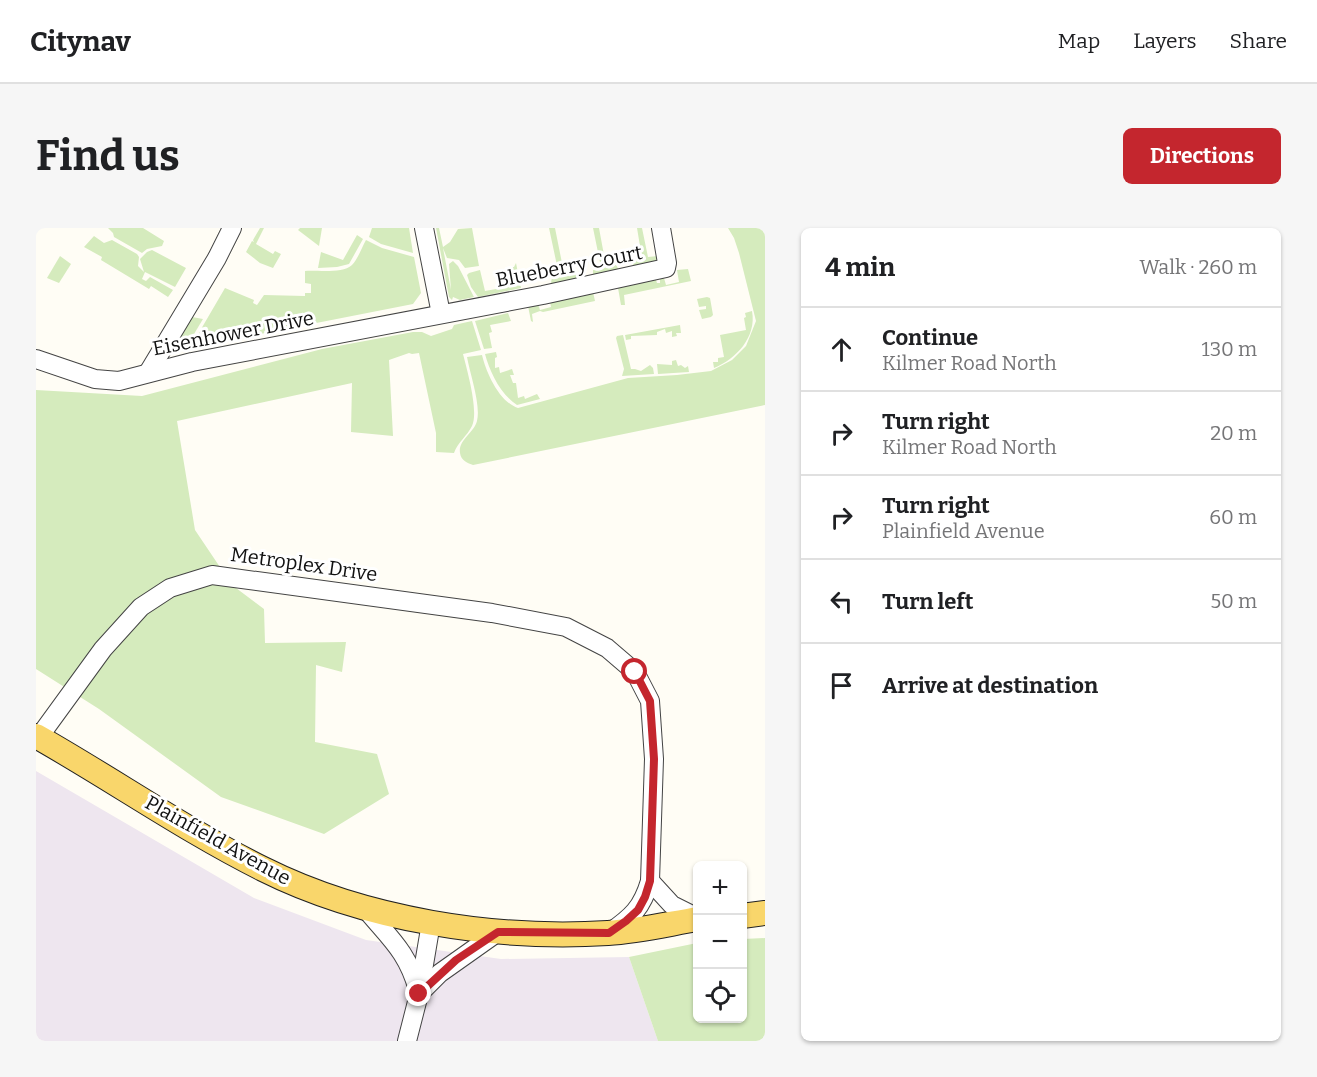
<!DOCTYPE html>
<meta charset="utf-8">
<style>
:root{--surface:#fff;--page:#f6f6f6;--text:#202124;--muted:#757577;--line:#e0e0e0;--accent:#c4262e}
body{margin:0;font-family:Bitter,serif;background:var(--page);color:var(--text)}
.controls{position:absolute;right:18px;bottom:18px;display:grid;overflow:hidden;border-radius:9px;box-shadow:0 2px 4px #0004}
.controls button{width:54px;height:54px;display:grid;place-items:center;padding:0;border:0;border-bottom:2px solid var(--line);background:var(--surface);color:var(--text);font:30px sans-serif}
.stop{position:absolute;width:18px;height:18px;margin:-14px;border:4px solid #c4262e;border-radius:50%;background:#fff}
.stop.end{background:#c4262e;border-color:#fff;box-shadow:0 2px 6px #0008}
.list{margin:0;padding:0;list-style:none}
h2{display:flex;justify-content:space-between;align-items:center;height:78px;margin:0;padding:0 24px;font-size:26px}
h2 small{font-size:20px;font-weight:400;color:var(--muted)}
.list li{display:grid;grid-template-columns:39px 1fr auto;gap:18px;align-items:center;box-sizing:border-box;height:84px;padding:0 24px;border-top:2px solid var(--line)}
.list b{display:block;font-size:22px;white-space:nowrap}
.list p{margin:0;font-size:20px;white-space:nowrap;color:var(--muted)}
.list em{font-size:20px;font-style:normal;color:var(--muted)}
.icon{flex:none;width:33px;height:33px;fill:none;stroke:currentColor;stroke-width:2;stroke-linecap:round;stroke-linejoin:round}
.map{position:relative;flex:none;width:729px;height:813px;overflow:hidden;border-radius:9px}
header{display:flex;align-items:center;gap:36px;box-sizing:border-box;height:84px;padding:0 30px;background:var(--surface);border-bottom:2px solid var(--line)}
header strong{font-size:28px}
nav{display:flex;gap:33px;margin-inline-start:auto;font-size:21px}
.intro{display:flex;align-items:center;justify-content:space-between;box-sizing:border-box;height:144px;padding:0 36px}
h1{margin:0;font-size:42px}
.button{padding:15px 27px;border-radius:9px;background:var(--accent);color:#fff;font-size:21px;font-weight:700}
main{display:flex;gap:36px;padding:0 36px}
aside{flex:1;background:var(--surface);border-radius:9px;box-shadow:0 2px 4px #0004}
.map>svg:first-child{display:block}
.industrial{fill:#eee6ef}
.green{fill:#d5ebbd}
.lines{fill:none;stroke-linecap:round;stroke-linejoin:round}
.minor-casing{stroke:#444;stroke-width:20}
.major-casing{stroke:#222;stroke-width:26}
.minor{stroke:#fff;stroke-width:18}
.major{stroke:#f9d66b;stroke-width:24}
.route{stroke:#c4262e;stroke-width:8}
.labels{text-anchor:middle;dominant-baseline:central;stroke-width:6;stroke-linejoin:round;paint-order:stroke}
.street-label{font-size:20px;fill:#111;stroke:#fff}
</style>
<header>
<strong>Citynav</strong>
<nav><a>Map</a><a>Layers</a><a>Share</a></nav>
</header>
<div class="intro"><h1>Find us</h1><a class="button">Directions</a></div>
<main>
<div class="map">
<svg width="729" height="813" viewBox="0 0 729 813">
<rect width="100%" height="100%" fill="#fffdf5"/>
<path class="industrial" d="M0 543 218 670 330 712 465 731 593 729 622 813H0Z"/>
<g class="green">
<path d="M72 0H107L128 13 126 18 111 21 106 25 78 9 77 5Z"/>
<path d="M224 0H228L220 16 237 26 239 23 245 26 237 40 224 35 210 24 216 13 218 14 217 12Z"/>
<path d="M264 0H286L283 18 262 2Z"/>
<path d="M336 0H373L377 25 345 16 333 9Z"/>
<path d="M400 0H403L407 19 414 14 422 1 436 0 443 38 429 40 423 32 411 30 407 20 415 62 413 36 417 33 422 38 438 69 424 72 417 69 416 72 413 69Z"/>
<path d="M513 0H519L528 45H538L542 47 541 52 517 56 515 55 516 49 523 47Z"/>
<path d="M557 0H563L570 38 580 37 583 42 557 48V42L565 39Z"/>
<path d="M601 0H606L612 29 622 28 624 33 600 39 597 37 599 32 606 30Z"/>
<path d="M692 0H729V177L437 237C432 235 425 233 424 225 422 212 438 205 441 193 445 177 434 146 431 129L446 127C450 144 463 174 482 180L592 150 641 147 675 143 696 132 710 118 720 93 703 25 698 10Z"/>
<path d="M321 7 327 11 313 36 301 39 282 40 285 24 307 32Z"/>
<path d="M58 8 68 15 76 12 101 26 103 29 102 38 108 44 104 31 111 24 116 22 150 40 139 59 109 44 106 51 110 53 114 49 137 62 132 69 115 58 113 61 65 32 66 29 48 19Z"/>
<path d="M330 12 346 20 378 29 385 65 377 76 154 120 189 60 218 72 217 75 221 77 228 67 269 68V65H275V56L269 55V43C282 42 306 46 316 37 322 31 326 19 330 12Z"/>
<path d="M24 28 35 36 23 55 11 50Z"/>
<path d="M480 35 485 60 442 69 435 59 431 47 433 45 444 42 449 63 477 58 473 39H478Z"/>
<path d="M652 41 655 53 588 67 589 77H585L582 60 620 52 621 55H624V51L628 50 630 57 643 54 641 42Z"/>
<path d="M557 64 559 73 507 84 504 83 496 86 497 94 495 93 492 78 502 76 504 82 515 79 514 73Z"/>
<path d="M671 69 674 70 677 87 675 89 666 91 663 82 670 81V78L663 79 661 71Z"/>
<path d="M716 83C721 109 700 131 678 140L677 134H682V130L688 129 684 107 710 102 708 90 710 89 709 85Z"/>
<path d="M472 85 475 93 454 97 456 104 453 105 456 120 448 121 439 93Z"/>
<path d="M156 89 167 91 149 121 127 125Z"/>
<path d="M436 93 445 122 427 126C431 142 443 183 436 198 431 208 422 214 418 225L400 224V205L383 125 376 126 373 125 353 132 357 208 315 204 316 155 141 193 159 302 196 357 228 381 229 415 310 414 306 444 280 437 279 514 341 526 353 566 288 606 185 569 63 481 0 441V162L106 168 286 121 377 104H386L395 108 416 101 418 97Z"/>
<path d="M644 97 645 105H640L641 108 636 109V103L630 105 629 101 621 104V107L595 108V111L590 112 589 107Z"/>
<path d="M587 107 595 141H599L605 143 614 137 617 140 618 146 586 148 588 141 580 110 581 108Z"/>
<path d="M460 124 461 129 459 130V140L463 139 464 145 476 141 478 147H474L477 155H480L482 170 488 168 489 171 501 166 504 171 481 177C464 166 454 144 449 126Z"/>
<path d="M640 132 642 138 645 137 649 140 652 138 653 144 622 146 621 136 636 137V133Z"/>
<path d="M729 710V813H622L593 729 661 715 662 790H706L707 711Z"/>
</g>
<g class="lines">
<defs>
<g id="minor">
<path d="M388 0 405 86"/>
<path d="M0 131 59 151 83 153 156 134 507 67 630 40 631 35 625 0"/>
<path d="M112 145 181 30 196 0"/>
<path d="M3 509 67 421 105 379 134 360 176 347 456 385 530 399 571 420 599 444 614 473 618 531 614 653C606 680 596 689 573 705"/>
<path d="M614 653 636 677 662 690"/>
<path d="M328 679C352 709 371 722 382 762"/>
<path d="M383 766 404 745 462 704"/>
<path d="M371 813 383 766 395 695"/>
</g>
<g id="major">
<path d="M0 508C76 551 149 602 227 641 329 692 459 712 572 705 602 703 632 696 662 691"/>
<path d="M706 688 729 685"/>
</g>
</defs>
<use href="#minor" class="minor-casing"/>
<use href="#major" class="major-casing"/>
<use href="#minor" class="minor"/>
<use href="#major" class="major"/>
</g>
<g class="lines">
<path class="route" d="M383 766 420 732 462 704 573 705 590 693 602 682 609 669 614 653 618 531 614 473 599 444"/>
</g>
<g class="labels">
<g class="street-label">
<text transform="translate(533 38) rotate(-11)">Blueberry Court</text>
<text transform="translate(197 105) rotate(-11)">Eisenhower Drive</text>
<text transform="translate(268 336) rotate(8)">Metroplex Drive</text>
<text transform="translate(182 612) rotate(29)">Plainfield Avenue</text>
</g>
</g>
</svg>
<div class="controls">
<button>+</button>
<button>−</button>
<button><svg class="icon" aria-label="locate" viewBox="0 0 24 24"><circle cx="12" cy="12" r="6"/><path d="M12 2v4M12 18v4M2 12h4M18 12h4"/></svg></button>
</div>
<div class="stop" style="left:599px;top:444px"></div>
<div class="stop end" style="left:383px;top:766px"></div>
</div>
<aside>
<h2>4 min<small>Walk · 260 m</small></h2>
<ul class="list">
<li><svg class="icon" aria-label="ahead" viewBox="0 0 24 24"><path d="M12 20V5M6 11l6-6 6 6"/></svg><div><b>Continue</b><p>Kilmer Road North</p></div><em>130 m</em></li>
<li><svg class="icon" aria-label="right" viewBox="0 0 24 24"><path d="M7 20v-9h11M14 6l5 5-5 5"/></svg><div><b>Turn right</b><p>Kilmer Road North</p></div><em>20 m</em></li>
<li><svg class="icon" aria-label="right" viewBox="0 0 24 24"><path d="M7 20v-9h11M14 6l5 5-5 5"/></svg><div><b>Turn right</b><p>Plainfield Avenue</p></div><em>60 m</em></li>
<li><svg class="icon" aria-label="left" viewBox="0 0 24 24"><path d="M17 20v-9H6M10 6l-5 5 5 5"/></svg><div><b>Turn left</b></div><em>50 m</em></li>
<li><svg class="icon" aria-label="arrive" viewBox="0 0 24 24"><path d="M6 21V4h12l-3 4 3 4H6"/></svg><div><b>Arrive at destination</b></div></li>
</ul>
</aside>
</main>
